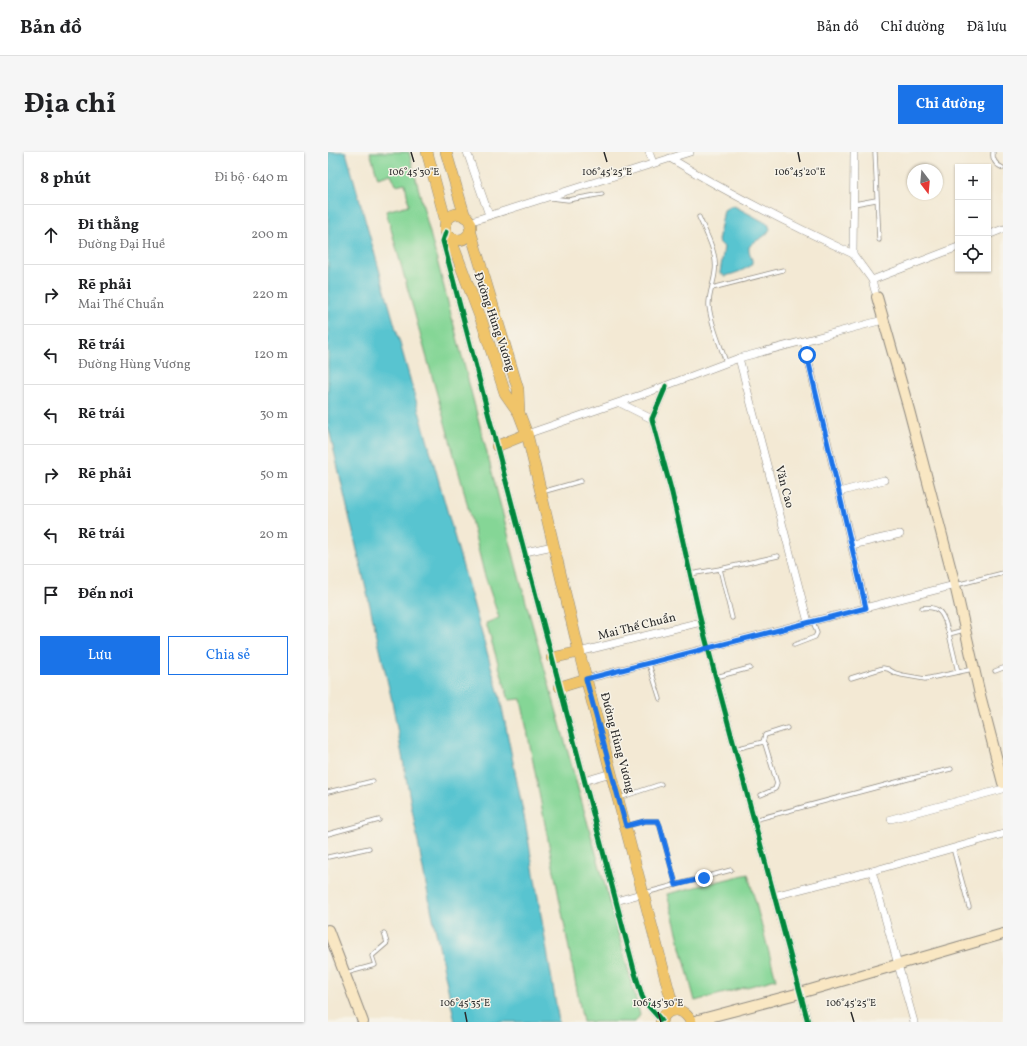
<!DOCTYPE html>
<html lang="vi">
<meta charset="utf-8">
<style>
:root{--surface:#fff;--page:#f6f6f6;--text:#202124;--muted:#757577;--line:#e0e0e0;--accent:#1a73e8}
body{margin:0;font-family:Vollkorn,serif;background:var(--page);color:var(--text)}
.controls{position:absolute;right:12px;top:12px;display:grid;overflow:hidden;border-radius:0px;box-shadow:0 1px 3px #0004}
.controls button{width:36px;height:36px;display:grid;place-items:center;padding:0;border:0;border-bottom:1px solid var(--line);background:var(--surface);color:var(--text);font:20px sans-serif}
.compass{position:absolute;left:579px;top:12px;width:36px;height:36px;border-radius:50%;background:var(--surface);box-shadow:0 1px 3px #0004;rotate:164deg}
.stop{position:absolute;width:12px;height:12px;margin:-9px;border:3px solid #1a73e8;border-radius:50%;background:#fff}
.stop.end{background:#1a73e8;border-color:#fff;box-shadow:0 1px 4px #0008}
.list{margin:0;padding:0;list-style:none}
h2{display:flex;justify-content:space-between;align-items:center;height:52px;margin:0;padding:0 16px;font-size:17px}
h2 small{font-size:13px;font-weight:400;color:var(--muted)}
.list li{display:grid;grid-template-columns:26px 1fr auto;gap:12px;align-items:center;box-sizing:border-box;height:60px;padding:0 16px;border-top:1px solid var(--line)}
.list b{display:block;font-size:15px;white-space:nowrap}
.list p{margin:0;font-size:13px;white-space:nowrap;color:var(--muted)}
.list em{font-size:13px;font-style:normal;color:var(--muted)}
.actions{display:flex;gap:8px;padding:12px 16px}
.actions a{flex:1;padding:9px 0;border:1px solid var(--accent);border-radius:0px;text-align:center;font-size:14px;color:var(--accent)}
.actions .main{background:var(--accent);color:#fff}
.icon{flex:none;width:22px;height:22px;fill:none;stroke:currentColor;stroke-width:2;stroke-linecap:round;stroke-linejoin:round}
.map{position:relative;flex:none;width:675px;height:870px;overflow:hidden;border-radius:0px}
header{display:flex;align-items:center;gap:24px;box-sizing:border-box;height:56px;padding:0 20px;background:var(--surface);border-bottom:1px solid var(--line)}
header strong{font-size:19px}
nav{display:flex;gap:22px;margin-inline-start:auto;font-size:14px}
.intro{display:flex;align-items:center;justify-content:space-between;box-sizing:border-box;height:96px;padding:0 24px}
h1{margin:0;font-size:28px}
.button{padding:10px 18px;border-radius:0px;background:var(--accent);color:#fff;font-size:14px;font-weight:700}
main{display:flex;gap:24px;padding:0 24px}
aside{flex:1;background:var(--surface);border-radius:0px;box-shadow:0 1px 3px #0004}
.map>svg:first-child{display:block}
.green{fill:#85d696;stroke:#588060}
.water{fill:#58c4d0;stroke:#42787e}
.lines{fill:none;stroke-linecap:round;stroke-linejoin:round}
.lane-casing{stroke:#8f8a80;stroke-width:5}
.street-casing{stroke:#8f8a80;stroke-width:8}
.secondary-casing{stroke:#8f8a80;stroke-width:12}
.primary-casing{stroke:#8f8a80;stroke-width:12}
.lane{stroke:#fff;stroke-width:3.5}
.street{stroke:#fff;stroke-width:7}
.secondary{stroke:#f9e7c3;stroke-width:10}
.primary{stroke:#f0c469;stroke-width:11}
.cycleway-casing{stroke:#f7f3e8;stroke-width:8}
.cycleway{stroke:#00873e;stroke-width:5}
.route{stroke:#1a73e8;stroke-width:5}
.ticks{fill:none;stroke:#2b2b2b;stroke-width:1.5}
.labels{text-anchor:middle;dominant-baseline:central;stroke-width:3;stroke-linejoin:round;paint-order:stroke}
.street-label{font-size:12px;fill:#2b2b2b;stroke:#f7f3e8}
.ticks-label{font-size:10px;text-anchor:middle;fill:#2b2b2b;stroke:#f7f3e8;stroke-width:3;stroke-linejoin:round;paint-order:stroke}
</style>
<header>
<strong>Bản đồ</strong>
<nav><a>Bản đồ</a><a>Chỉ đường</a><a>Đã lưu</a></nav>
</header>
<div class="intro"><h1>Địa chỉ</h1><a class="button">Chỉ đường</a></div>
<main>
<aside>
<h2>8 phút<small>Đi bộ · 640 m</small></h2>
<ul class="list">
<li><svg class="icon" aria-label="ahead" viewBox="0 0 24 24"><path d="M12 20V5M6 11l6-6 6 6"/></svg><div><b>Đi thẳng</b><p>Đường Đại Huề</p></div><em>200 m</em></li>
<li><svg class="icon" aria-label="right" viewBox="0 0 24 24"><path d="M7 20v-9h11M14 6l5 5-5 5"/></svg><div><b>Rẽ phải</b><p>Mai Thế Chuẩn</p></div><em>220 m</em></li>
<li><svg class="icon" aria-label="left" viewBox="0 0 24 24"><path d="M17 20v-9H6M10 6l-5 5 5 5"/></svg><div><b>Rẽ trái</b><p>Đường Hùng Vương</p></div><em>120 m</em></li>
<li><svg class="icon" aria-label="left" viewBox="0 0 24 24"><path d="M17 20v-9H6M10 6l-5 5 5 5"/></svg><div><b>Rẽ trái</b></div><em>30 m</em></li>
<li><svg class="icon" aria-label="right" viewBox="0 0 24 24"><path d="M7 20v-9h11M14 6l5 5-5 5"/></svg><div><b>Rẽ phải</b></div><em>50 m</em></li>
<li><svg class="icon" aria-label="left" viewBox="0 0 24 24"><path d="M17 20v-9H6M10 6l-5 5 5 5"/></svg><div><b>Rẽ trái</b></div><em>20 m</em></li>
<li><svg class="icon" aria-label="arrive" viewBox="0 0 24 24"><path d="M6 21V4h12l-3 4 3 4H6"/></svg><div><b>Đến nơi</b></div></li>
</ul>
<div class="actions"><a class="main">Lưu</a><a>Chia sẻ</a></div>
</aside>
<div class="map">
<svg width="675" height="870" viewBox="0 0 675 870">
<rect width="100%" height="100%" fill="#f7f3e8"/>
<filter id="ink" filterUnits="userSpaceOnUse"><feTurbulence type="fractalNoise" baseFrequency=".025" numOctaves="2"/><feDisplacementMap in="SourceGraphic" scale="8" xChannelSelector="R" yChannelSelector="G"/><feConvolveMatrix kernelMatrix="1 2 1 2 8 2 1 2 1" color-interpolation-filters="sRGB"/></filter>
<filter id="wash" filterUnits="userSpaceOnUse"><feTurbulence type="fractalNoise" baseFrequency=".012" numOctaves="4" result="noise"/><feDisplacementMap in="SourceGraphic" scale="16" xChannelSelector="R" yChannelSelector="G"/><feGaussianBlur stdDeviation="0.9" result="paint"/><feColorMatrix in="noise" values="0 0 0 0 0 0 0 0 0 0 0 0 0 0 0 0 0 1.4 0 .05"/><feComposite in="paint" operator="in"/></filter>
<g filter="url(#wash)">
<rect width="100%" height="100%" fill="#f3e9d4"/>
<g class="green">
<path d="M42 0H81L193 432 290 780 312 863 307 870H255L193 547 181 548 158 471 171 466 156 421 136 339 58 59 81 53 77 31 68 33 63 22 50 26Z"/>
<path d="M420 722 448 827 367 849 339 742Z"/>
</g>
<g class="water">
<path d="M0 0H18L172 546 198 674 231 870H127L97 728 64 549 0 273Z"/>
<path d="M403 54H406L440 72 442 77C437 87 427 87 421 95 420 101 425 106 424 111 422 117 402 123 397 124L392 121 396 95 390 89 396 58Z"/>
</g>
</g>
<g filter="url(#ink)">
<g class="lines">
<defs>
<g id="lane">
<path d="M547 0 551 88"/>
<path d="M665 0C664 8 668 13 675 16"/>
<path d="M223 46 240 48 274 42"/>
<path d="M526 52 548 48"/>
<path d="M371 65C378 81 390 102 387 120 386 131 380 144 381 154 383 173 392 192 398 210"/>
<path d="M384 136 455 118"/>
<path d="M214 340 253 329"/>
<path d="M392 417 404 466"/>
<path d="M362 422 392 417 450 404"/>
<path d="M628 433 675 421"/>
<path d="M594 456C615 453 616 466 621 482"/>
<path d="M466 493 487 485 489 481 485 469"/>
<path d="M321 512 332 547"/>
<path d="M667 519 675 516"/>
<path d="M630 520 621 482 636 478"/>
<path d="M388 525 422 516"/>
<path d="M523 526 555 516 560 517 567 521 574 523 597 527 645 517"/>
<path d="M435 590 437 583 459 576"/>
<path d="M407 597 435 590 437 592 449 631 447 637 433 643"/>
<path d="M0 640 45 629"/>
<path d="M291 646 333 632"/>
<path d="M426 668 580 627 623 617"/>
<path d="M298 674 317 669H330L332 674 348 733"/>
<path d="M0 682 51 668"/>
<path d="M625 696 641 755"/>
<path d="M0 705 41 696"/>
<path d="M317 741 403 718"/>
<path d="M18 821 47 813 44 804 59 791 56 781"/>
</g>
<g id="street">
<path d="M139 0 161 63"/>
<path d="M321 0 325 11"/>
<path d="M526 0 525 102 544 128 547 139"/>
<path d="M342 6C401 42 463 73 525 102"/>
<path d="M141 70 362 0"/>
<path d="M118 80 115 89 306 818 314 844 317 850 333 868"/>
<path d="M660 83 675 77"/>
<path d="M544 128 630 95"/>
<path d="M476 189 538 456"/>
<path d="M411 206 480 470"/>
<path d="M338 234 324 267 344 341 373 470 480 870"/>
<path d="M292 251 324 267"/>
<path d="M199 282 321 240 411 206 555 168"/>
<path d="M511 340 556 328"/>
<path d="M524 393 572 382"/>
<path d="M197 400 225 394"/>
<path d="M251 500 373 470"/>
<path d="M258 527 627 433"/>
<path d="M256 629 283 621"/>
<path d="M563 667 675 637"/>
<path d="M544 719 586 870"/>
<path d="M446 744 544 719 675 682"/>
<path d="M288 749 316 741"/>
</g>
<g id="secondary">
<path d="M549 145 581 258 627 433 652 543 675 631"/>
<path d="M0 778 35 870"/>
<path d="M363 870 472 841 675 782"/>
</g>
<g id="primary">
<path d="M99 0 118 70"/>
<path d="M118 0 137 65"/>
<circle cx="130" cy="75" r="13"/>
<path d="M142 78 190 237 191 260"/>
<path d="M122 85 154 170 177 241 191 261 199 282 251 500 346 858"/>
<path d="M169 294 199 282"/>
<path d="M224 506 251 500"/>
<path d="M232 535 258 527"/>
<path d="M333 870C339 853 356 855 363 870"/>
</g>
</defs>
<use href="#lane" class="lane-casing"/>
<use href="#street" class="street-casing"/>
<use href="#secondary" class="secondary-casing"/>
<use href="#primary" class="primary-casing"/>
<use href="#lane" class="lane"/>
<use href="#street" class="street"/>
<use href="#secondary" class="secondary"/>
<use href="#primary" class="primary"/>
<defs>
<g id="cycleway">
<path d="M118 80 115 89 306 818 314 844 317 850 333 868"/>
<path d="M338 234 324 267 344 341 373 470 480 870"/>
</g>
</defs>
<use href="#cycleway" class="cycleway-casing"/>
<use href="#cycleway" class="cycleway"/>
</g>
</g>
<g class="lines" filter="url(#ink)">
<path class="route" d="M376 726 348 733 332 674 330 669H317L298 674 258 527 538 456 479 203"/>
</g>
<path class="ticks" d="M83 0 86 10M276 0 279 10M470 0 472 10M137 860 139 870M330 860 333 870M523 860 526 870"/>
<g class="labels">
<g class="street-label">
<text transform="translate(166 170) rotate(71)">Đường Hùng Vương</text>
<text transform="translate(456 335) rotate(75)">Văn Cao</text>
<text transform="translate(309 475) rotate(-14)">Mai Thế Chuẩn</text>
<text transform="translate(289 591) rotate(75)">Đường Hùng Vương</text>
</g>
</g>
<g class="ticks-label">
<text x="86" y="23">106°45'30"E</text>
<text x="279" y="23">106°45'25"E</text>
<text x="472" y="23">106°45'20"E</text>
<text x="137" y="854">106°45'35"E</text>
<text x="330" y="854">106°45'30"E</text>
<text x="523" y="854">106°45'25"E</text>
</g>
</svg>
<div class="controls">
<button>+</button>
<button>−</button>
<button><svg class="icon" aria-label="locate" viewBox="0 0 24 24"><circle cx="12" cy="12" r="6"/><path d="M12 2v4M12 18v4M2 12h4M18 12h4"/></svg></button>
</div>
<svg class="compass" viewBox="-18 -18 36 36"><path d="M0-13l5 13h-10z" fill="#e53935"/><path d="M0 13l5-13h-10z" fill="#757577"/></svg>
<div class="stop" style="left:479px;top:203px"></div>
<div class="stop end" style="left:376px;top:726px"></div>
</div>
</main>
